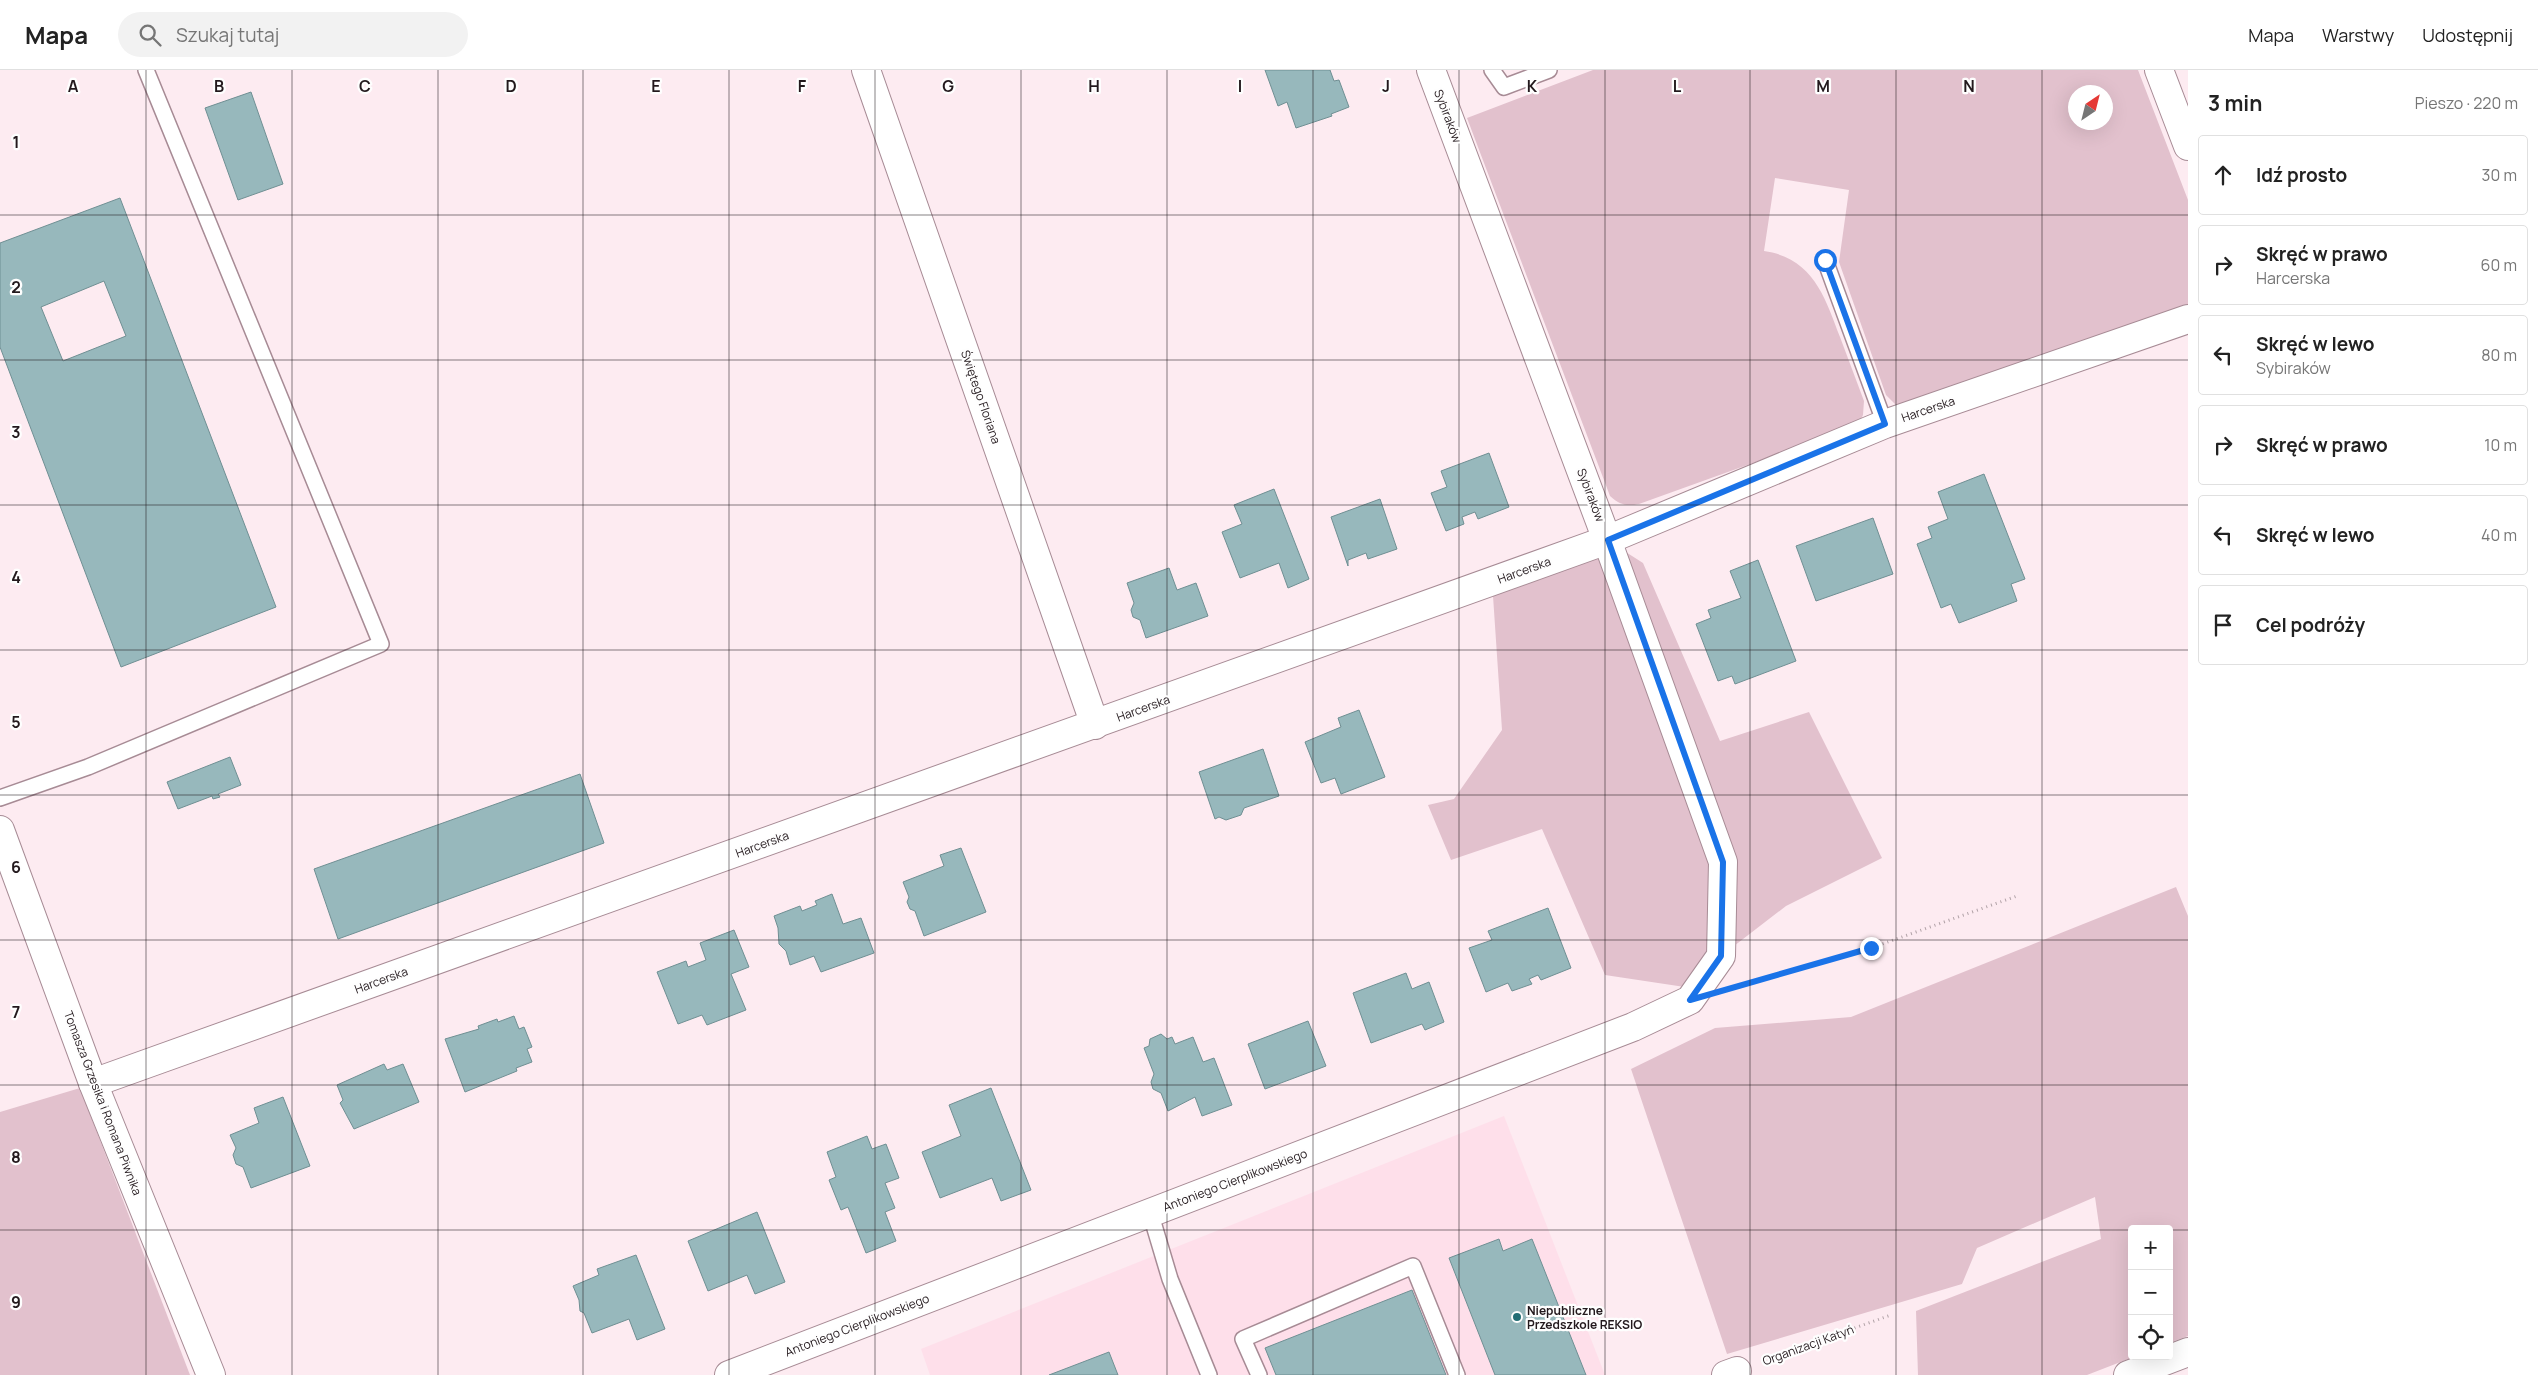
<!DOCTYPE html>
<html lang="pl">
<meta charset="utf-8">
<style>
:root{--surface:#fff;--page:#f2f2f2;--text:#222;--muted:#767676;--line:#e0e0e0}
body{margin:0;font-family:Manrope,sans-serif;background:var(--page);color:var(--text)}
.controls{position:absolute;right:15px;bottom:15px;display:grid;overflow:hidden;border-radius:5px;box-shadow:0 5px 20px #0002}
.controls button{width:45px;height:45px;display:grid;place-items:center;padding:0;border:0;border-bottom:1px solid var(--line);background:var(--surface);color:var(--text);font:25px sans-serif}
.compass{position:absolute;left:2068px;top:15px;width:45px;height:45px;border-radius:50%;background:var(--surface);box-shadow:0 5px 20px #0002;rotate:35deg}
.stop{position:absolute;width:15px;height:15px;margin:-11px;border:4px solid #1a73e8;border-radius:50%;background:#fff}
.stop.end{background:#1a73e8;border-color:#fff;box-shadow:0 1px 5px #0008}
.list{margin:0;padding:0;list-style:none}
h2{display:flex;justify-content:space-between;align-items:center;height:65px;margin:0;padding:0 20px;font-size:21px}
h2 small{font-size:16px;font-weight:400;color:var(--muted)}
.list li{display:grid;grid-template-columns:32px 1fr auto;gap:15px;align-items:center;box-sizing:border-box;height:80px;margin:0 10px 10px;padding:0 10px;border:1px solid var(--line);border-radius:5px}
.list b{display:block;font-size:19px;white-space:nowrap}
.list p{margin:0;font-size:16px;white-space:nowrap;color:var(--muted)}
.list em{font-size:16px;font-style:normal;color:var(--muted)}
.icon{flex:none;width:28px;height:28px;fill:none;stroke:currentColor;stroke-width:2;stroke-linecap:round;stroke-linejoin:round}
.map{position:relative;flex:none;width:2188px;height:1305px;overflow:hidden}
header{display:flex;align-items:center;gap:30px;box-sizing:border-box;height:70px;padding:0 25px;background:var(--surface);border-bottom:1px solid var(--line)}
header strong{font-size:24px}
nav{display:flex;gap:28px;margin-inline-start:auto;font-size:18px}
.search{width:350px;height:45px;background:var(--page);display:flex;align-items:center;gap:12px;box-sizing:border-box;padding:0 18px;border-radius:28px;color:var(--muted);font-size:19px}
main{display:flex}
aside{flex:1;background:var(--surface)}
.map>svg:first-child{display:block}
.built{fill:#fedfea}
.green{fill:#e2c1cd;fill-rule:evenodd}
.building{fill:#97b8bc;stroke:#6f8f93;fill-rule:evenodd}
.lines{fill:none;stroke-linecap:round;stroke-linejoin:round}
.lane-casing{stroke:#a78b95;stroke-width:18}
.street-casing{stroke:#a78b95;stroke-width:30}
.secondary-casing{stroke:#a78b95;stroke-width:30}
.path{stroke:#b1a2a7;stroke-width:3;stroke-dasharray:1 4;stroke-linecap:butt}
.lane{stroke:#fff;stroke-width:15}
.street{stroke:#fff;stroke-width:28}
.secondary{stroke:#fff;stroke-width:28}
.route{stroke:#1a73e8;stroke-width:6}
.grid{fill:none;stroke:#23191d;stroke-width:1;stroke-opacity:0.55}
.poi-dot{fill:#226d74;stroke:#fefefe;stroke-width:2}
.labels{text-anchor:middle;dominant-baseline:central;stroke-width:4.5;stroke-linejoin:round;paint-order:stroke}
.street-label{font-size:12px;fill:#23191d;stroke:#fefefe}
.poi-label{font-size:12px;font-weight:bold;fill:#23191d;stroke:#fefefe;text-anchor:start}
.grid-label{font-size:16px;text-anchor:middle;font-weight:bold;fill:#23191d;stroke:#fefefe;stroke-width:4.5;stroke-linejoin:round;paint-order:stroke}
</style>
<header>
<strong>Mapa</strong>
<div class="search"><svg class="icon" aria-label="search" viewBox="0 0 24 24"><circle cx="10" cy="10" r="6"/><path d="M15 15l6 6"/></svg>Szukaj tutaj</div>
<nav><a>Mapa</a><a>Warstwy</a><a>Udostępnij</a></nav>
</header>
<main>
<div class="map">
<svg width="2188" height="1305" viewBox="0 0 2188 1305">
<rect width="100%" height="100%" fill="#fdebf1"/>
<path class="built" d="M1504 1046 1605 1305H930L921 1279Z"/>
<g class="green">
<path d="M1593 0H2138L2188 130V238L1898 337 1886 325 1839 192 1849 120 1775 108 1764 181C1813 188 1825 227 1840 267 1848 288 1856 310 1864 331L1863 345 1858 355 1639 434C1626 436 1620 435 1610 426L1467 48ZM2076 22H2106V52H2076Z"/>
<path d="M1607 470 1643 493 1720 671 1809 642 1882 788 1786 836 1721 886 1698 919 1605 905 1542 759 1451 790 1428 735 1454 729 1502 660 1492 511Z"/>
<path d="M2176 817 2188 846V1266L2169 1273V1159H2132V1286H2136L2087 1305H1918L1916 1241 2101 1169 2095 1127 1977 1178 1962 1214 1727 1284 1631 999 1715 958 1851 947Z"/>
<path d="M80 1018 190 1305H0V1042Z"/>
</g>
<g class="building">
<path d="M1265 0H1330L1334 11 1339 10 1349 37 1331 44 1332 46 1296 58 1287 32 1278 36Z"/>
<path d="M251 22 283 114 238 130 205 38Z"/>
<path d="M120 128 276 537 121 597 0 277V173ZM104 211 126 266 63 291 41 237Z"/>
<path d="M1489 383 1509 437 1478 449 1475 442 1462 447 1464 454 1446 461 1431 423 1447 417 1441 401Z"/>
<path d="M1984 404 2025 509 2011 514 2017 531 1959 553 1951 534 1941 538 1917 474 1932 468 1928 457 1948 449 1938 422Z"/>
<path d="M1274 419 1309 509 1288 518 1279 493 1240 508 1222 462 1242 454 1234 435Z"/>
<path d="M1380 429 1397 479 1368 489 1366 483 1348 490V496L1331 447Z"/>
<path d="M1873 448 1893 504 1816 531 1796 476Z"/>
<path d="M1758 490 1796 591 1735 614 1732 606 1718 611 1696 554 1711 548 1708 540 1741 528 1730 501Z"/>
<path d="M1169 498 1177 520 1196 513 1208 546 1146 568 1140 550 1133 547 1131 540 1134 533 1127 513Z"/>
<path d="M1359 640 1385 707 1341 724 1335 708 1321 713 1305 672 1341 657 1338 648Z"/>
<path d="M1263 679 1279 726 1244 738 1241 745 1226 750 1219 747 1215 749 1199 702Z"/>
<path d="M230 687 241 715 218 724 220 727 213 729 212 726 178 739 167 712Z"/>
<path d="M580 704 604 773 338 869 314 799Z"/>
<path d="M961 778 986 842 924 866 915 841 910 839 907 832 909 827 903 812 944 796 940 785Z"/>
<path d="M832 824 843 854 861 848 874 883 821 902 814 886 790 895 786 881 779 874 778 858 774 846 800 836 802 841 817 835 815 831Z"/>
<path d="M1548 838 1571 898 1541 910 1538 905 1529 909 1532 914 1512 921 1508 913 1486 922 1469 878 1492 870 1488 861Z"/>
<path d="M734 860 749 897 731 904 746 940 707 955 702 945 678 954 657 902 686 891 688 897 706 890 700 873Z"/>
<path d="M1406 903 1412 919 1429 912 1444 952 1425 960 1422 954 1371 973 1353 923Z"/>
<path d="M514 946 519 959 524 957 532 977 527 979 532 992 516 998 517 1001 465 1022 445 969 479 959 478 956 497 949 498 952Z"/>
<path d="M1308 951 1326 996 1265 1019 1248 974Z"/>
<path d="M1161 964 1167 969 1172 967 1175 974 1193 967 1203 992 1214 988 1232 1035 1202 1046 1195 1027 1168 1041 1161 1023 1153 1019 1151 1012 1154 1004 1144 978 1149 976 1150 969Z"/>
<path d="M384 994 387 1000 403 994 419 1032 354 1059 340 1033 343 1030 337 1015Z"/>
<path d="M991 1018 1031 1120 1001 1131 992 1108 940 1128 922 1082 961 1066 949 1035Z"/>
<path d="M283 1027 310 1096 251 1118 243 1097 236 1094 233 1085 236 1078 230 1065 259 1053 254 1038Z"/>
<path d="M867 1066 872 1079 886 1074 899 1108 885 1113 895 1138 885 1142 896 1171 866 1183 848 1137 841 1140 829 1110 836 1107 827 1082Z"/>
<path d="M757 1142 785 1212 755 1224 747 1205 708 1221 688 1171Z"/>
<path d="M1499 1169 1503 1181 1532 1169 1586 1305H1495L1449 1188Z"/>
<path d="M636 1185 665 1259 637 1270 629 1249 592 1263 584 1243 580 1241 579 1230 573 1216 599 1205 597 1199Z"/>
<path d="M1412 1220 1446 1305H1276L1265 1278Z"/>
<path d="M1109 1282 1118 1305H1049Z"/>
</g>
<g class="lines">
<defs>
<g id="lane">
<path d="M1492 0 1504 17 1549 0"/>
<path d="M1825 190 1885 354"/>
<path d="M0 728 88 697 381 574 146 0"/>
<path d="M1150 1142 1170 1209 1209 1305"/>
<path d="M1259 1305 1243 1269 1413 1196 1457 1305"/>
</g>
<g id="street">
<path d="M866 0 1095 655"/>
<path d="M2159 0 2188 76"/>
<path d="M0 760 93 1013 211 1305"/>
<path d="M93 1013 1607 470 1885 354 2188 249"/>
<path d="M729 1305 1633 957 1690 930 1721 886 1723 792 1607 470 1431 0"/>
<path d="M1726 1305 1737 1301"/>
</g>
<path id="secondary" d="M2128 1305 2188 1282"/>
</defs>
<use href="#lane" class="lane-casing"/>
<use href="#street" class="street-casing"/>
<use href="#secondary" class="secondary-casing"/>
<g class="path">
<path d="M1739 917 1871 878 2017 826"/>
<path d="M1765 1290 1891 1245"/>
</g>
<use href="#lane" class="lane"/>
<use href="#street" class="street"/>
<use href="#secondary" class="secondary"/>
</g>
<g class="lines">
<path class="route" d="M1825 190 1885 354 1608 470 1723 792 1721 886 1690 930 1871 878"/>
</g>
<path class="grid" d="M146 0V1305M292 0V1305M438 0V1305M583 0V1305M729 0V1305M875 0V1305M1021 0V1305M1167 0V1305M1313 0V1305M1459 0V1305M1605 0V1305M1750 0V1305M1896 0V1305M2042 0V1305M0 145H2188M0 290H2188M0 435H2188M0 580H2188M0 725H2188M0 870H2188M0 1015H2188M0 1160H2132M2169 1160H2188"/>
<circle class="poi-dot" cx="1517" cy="1247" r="5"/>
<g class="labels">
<g class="street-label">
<text transform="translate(1448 46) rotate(69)">Sybiraków</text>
<text transform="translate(981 327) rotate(71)">Świętego Floriana</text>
<text transform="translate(1928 339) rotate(-19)">Harcerska</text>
<text transform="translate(1591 425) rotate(69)">Sybiraków</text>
<text transform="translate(1524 500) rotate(-20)">Harcerska</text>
<text transform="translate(1143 638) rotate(-20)">Harcerska</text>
<text transform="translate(762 774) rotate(-20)">Harcerska</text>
<text transform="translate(381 910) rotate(-20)">Harcerska</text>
<text transform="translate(103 1033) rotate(69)">Tomasza Grzesika i Romana Piwnika</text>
<text transform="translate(1235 1110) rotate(-21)">Antoniego Cierplikowskiego</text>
<text transform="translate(857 1255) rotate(-21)">Antoniego Cierplikowskiego</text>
<text transform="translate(1808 1275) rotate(-20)">Organizacji Katyń</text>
</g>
<g class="poi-label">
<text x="1527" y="1240">Niepubliczne<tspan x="1527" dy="14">Przedszkole REKSIO</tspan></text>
</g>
</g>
<g class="grid-label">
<text x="73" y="22">A</text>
<text x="219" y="22">B</text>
<text x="365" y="22">C</text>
<text x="511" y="22">D</text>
<text x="656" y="22">E</text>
<text x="802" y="22">F</text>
<text x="948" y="22">G</text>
<text x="1094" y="22">H</text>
<text x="1240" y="22">I</text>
<text x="1386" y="22">J</text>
<text x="1532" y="22">K</text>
<text x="1677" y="22">L</text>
<text x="1823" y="22">M</text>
<text x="1969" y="22">N</text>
<text x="16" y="78">1</text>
<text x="16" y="223">2</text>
<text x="16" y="368">3</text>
<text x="16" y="513">4</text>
<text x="16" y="658">5</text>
<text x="16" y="803">6</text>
<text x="16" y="948">7</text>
<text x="16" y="1093">8</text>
<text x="16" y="1238">9</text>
</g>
</svg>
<div class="controls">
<button>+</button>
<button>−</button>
<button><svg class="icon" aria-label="locate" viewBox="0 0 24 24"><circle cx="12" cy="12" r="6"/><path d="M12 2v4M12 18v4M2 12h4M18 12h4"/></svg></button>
</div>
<svg class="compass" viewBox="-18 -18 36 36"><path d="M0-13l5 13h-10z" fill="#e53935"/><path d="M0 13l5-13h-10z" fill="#767676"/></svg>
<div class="stop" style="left:1825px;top:190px"></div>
<div class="stop end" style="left:1871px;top:878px"></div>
</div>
<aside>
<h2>3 min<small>Pieszo · 220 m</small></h2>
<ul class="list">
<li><svg class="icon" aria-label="ahead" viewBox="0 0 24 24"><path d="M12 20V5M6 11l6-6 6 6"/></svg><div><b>Idź prosto</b></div><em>30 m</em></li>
<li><svg class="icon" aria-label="right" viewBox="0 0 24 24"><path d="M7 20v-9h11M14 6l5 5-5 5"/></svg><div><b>Skręć w prawo</b><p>Harcerska</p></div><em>60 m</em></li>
<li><svg class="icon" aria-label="left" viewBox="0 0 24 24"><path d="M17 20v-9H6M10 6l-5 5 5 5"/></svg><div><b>Skręć w lewo</b><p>Sybiraków</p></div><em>80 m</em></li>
<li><svg class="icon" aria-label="right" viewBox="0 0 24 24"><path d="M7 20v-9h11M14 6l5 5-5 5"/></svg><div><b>Skręć w prawo</b></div><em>10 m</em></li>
<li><svg class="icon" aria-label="left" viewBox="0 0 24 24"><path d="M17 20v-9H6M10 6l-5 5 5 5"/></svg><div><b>Skręć w lewo</b></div><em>40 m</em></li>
<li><svg class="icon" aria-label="arrive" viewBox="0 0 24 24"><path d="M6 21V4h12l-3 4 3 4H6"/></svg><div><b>Cel podróży</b></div></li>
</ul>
</aside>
</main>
